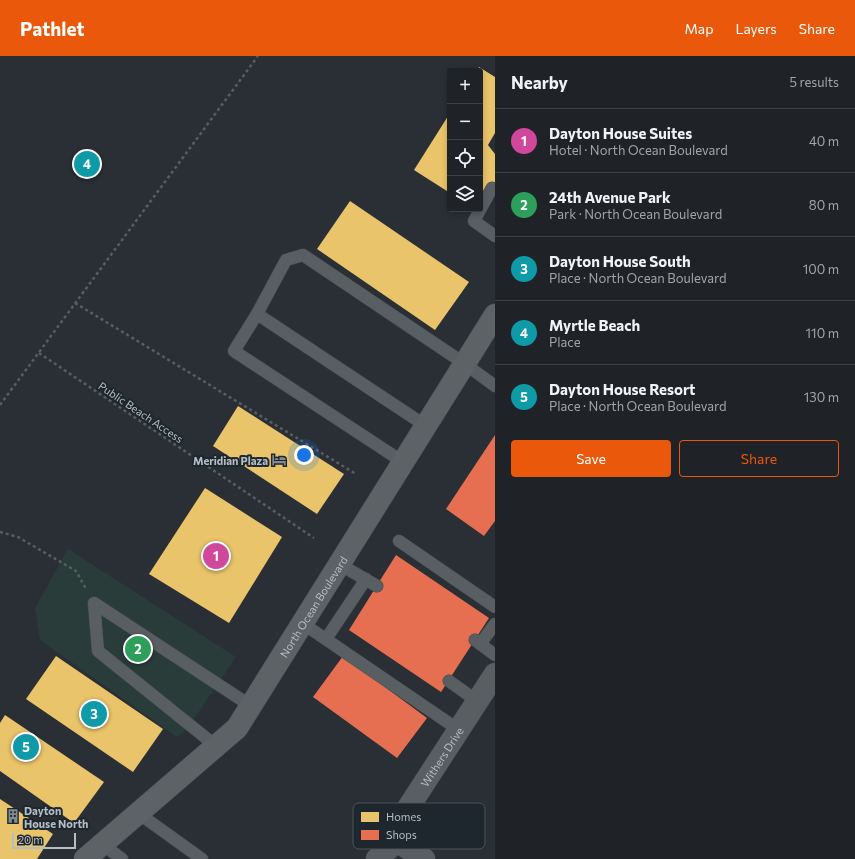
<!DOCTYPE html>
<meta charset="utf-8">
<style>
:root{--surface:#1f2327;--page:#272b2f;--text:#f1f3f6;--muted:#a1a4a7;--line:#3c4044;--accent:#ea580c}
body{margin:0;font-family:Commissioner,sans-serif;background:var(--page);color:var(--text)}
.controls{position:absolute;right:12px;top:12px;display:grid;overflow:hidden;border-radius:4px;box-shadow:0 2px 6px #0003}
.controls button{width:36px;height:36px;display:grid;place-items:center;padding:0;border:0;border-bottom:1px solid var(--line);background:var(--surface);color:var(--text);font:20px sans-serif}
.scale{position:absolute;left:12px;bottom:10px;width:64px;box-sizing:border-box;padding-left:4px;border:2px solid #b4bdc5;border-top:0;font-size:11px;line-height:14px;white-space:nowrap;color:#b4bdc5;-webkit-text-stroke:3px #1e272e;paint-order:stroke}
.you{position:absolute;left:304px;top:399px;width:14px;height:14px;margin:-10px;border:3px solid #fff;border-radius:50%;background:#1a73e8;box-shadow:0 0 0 6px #1a73e833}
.badge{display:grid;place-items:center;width:26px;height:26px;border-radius:50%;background:var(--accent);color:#fff;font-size:13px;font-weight:700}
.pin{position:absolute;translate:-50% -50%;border:2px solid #fff;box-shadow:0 1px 4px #0006}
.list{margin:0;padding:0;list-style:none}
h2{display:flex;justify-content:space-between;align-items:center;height:52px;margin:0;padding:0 16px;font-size:17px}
h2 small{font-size:13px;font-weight:400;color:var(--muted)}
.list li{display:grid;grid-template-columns:26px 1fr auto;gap:12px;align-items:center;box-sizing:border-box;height:64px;padding:0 16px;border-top:1px solid var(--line)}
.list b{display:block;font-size:15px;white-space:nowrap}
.list p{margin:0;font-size:13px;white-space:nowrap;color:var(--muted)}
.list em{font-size:13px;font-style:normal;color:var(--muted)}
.actions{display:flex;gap:8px;padding:12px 16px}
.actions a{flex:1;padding:9px 0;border:1px solid var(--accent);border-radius:4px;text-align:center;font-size:14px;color:var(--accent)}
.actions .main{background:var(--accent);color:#fff}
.icon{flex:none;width:22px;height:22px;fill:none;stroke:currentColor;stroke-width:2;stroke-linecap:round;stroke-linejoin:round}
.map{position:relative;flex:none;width:495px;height:803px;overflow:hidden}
header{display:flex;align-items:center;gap:24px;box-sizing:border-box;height:56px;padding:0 20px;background:var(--accent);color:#fff}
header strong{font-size:19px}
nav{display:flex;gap:22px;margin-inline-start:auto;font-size:14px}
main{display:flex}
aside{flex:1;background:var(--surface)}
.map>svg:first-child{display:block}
.green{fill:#2a3c3a}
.homes{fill:#e9c46a}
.shops{fill:#e76f51}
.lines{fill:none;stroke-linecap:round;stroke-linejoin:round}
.lane-casing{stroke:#474b4f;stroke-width:13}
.street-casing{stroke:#474b4f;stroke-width:23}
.secondary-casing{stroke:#474b4f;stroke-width:23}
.path{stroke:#585d60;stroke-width:2.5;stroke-dasharray:3 3;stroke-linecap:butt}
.lane{stroke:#595e62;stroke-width:12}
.street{stroke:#595e62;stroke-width:22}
.secondary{stroke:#5d6266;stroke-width:22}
.labels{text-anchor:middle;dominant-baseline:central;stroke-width:4;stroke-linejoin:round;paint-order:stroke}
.street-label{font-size:11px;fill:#b4bdc5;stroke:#1e272e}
.poi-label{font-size:11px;font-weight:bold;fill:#b4bdc5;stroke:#1e272e;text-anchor:end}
.key{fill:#1e272e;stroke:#4b545b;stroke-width:1}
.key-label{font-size:11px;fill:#b4bdc5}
</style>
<header>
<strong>Pathlet</strong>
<nav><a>Map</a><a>Layers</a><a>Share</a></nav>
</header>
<main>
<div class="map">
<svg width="495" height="803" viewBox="0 0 495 803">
<rect width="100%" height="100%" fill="#292f34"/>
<path class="green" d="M68 493 236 601 187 673 177 681 40 584 35 552Z"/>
<g class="homes">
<path d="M479 11 495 21V77L488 89 495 98V134L480 147V15H477Z"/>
<path d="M450 57V137L414 114Z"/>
<path d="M350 145 469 226 435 274 317 193Z"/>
<path d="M238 350 344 418 317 458 213 390Z"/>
<path d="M205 432 282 481 229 567 149 518Z"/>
<path d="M56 600 163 673 133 716 26 643Z"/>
<path d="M5 659 104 726 74 767 0 715V667Z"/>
<path d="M0 743 53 778 37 803H0Z"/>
</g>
<g class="shops">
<path d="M495 379V465L484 480 446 453Z"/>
<path d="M396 499 489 562 441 636 349 574Z"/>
<path d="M343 600 427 662 397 702 313 641Z"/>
</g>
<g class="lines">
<defs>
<g id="lane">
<path d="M492 132 474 165 495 180"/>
<path d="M257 258 286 204 303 199 465 308 495 330"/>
<path d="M403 406 234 295 257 258 426 370"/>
<path d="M399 485 495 551"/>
<path d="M339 508 377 530"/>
<path d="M302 567 459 674"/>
<path d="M326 583 366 523"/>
<path d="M475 584 495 599"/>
<path d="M480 588 495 568"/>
<path d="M449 625 477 645"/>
<path d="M216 690 98 595 94 547 251 650"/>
<path d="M138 757 202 803"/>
<path d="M102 788 122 803"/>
</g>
<g id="street">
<path d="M397 785 424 803"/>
<path id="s1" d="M377 803 397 785 408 752 495 618"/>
</g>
<g id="secondary">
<path id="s2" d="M85 803 237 672 495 259"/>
</g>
</defs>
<use href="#lane" class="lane-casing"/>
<use href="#street" class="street-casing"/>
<use href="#secondary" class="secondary-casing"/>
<g class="path">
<path d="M75 247 356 418"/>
<path d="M39 297 314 482"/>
<path d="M0 349 258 0"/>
<path d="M0 476 18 481 76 515 86 533"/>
</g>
<use href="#lane" class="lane"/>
<use href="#street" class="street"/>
<use href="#secondary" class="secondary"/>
</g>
<defs>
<symbol id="hotel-bare" viewBox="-9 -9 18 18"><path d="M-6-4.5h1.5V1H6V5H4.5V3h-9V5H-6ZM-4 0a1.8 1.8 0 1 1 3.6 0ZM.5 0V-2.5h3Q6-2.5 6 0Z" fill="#838b92" stroke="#1e272e" stroke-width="2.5" paint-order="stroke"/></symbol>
<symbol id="building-bare" viewBox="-9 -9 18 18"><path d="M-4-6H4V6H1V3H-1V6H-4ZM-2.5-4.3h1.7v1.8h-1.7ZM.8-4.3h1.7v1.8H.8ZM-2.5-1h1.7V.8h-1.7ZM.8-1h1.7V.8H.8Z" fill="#838b92" stroke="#1e272e" stroke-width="2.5" paint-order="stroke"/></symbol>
</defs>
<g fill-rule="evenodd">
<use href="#hotel-bare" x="269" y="394" width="20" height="20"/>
<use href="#building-bare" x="3" y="750" width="20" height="20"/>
</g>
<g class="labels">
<g class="street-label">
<text transform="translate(141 356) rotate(34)">Public Beach Access</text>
<text stroke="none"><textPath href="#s2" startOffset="344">North Ocean Boulevard</textPath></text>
<text stroke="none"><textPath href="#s1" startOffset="123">Withers Drive</textPath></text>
</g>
<g class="poi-label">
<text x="268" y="404">Meridian Plaza</text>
<text x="24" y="754" text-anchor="start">Dayton<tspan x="24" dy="13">House North</tspan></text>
</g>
</g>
<rect x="353" y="747" width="132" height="46" rx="6" class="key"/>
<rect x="361" y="756" width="18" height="10" fill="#e9c46a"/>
<rect x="361" y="774" width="18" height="10" fill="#e76f51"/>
<g class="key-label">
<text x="386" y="765">Homes</text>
<text x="386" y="783">Shops</text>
</g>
</svg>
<div class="controls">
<button>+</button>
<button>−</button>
<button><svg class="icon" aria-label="locate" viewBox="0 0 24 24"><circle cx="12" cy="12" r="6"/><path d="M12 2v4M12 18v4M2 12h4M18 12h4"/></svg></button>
<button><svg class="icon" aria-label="layers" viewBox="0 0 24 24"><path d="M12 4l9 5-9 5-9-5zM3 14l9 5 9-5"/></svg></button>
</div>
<div class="scale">20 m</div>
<div class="you"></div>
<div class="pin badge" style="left:216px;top:500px;background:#d1479c">1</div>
<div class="pin badge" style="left:138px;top:593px;background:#2e9e5b">2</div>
<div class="pin badge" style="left:94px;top:658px;background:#0f9aa8">3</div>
<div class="pin badge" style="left:87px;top:108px;background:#0f9aa8">4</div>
<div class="pin badge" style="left:26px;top:691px;background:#0f9aa8">5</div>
</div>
<aside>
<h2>Nearby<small>5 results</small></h2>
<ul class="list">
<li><span class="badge" style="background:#d1479c">1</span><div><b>Dayton House Suites</b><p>Hotel · North Ocean Boulevard</p></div><em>40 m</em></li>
<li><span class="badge" style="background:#2e9e5b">2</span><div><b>24th Avenue Park</b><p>Park · North Ocean Boulevard</p></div><em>80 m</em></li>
<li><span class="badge" style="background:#0f9aa8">3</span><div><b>Dayton House South</b><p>Place · North Ocean Boulevard</p></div><em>100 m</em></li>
<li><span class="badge" style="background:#0f9aa8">4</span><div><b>Myrtle Beach</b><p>Place</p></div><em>110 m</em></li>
<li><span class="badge" style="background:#0f9aa8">5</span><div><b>Dayton House Resort</b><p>Place · North Ocean Boulevard</p></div><em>130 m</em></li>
</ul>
<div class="actions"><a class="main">Save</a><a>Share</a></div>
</aside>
</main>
